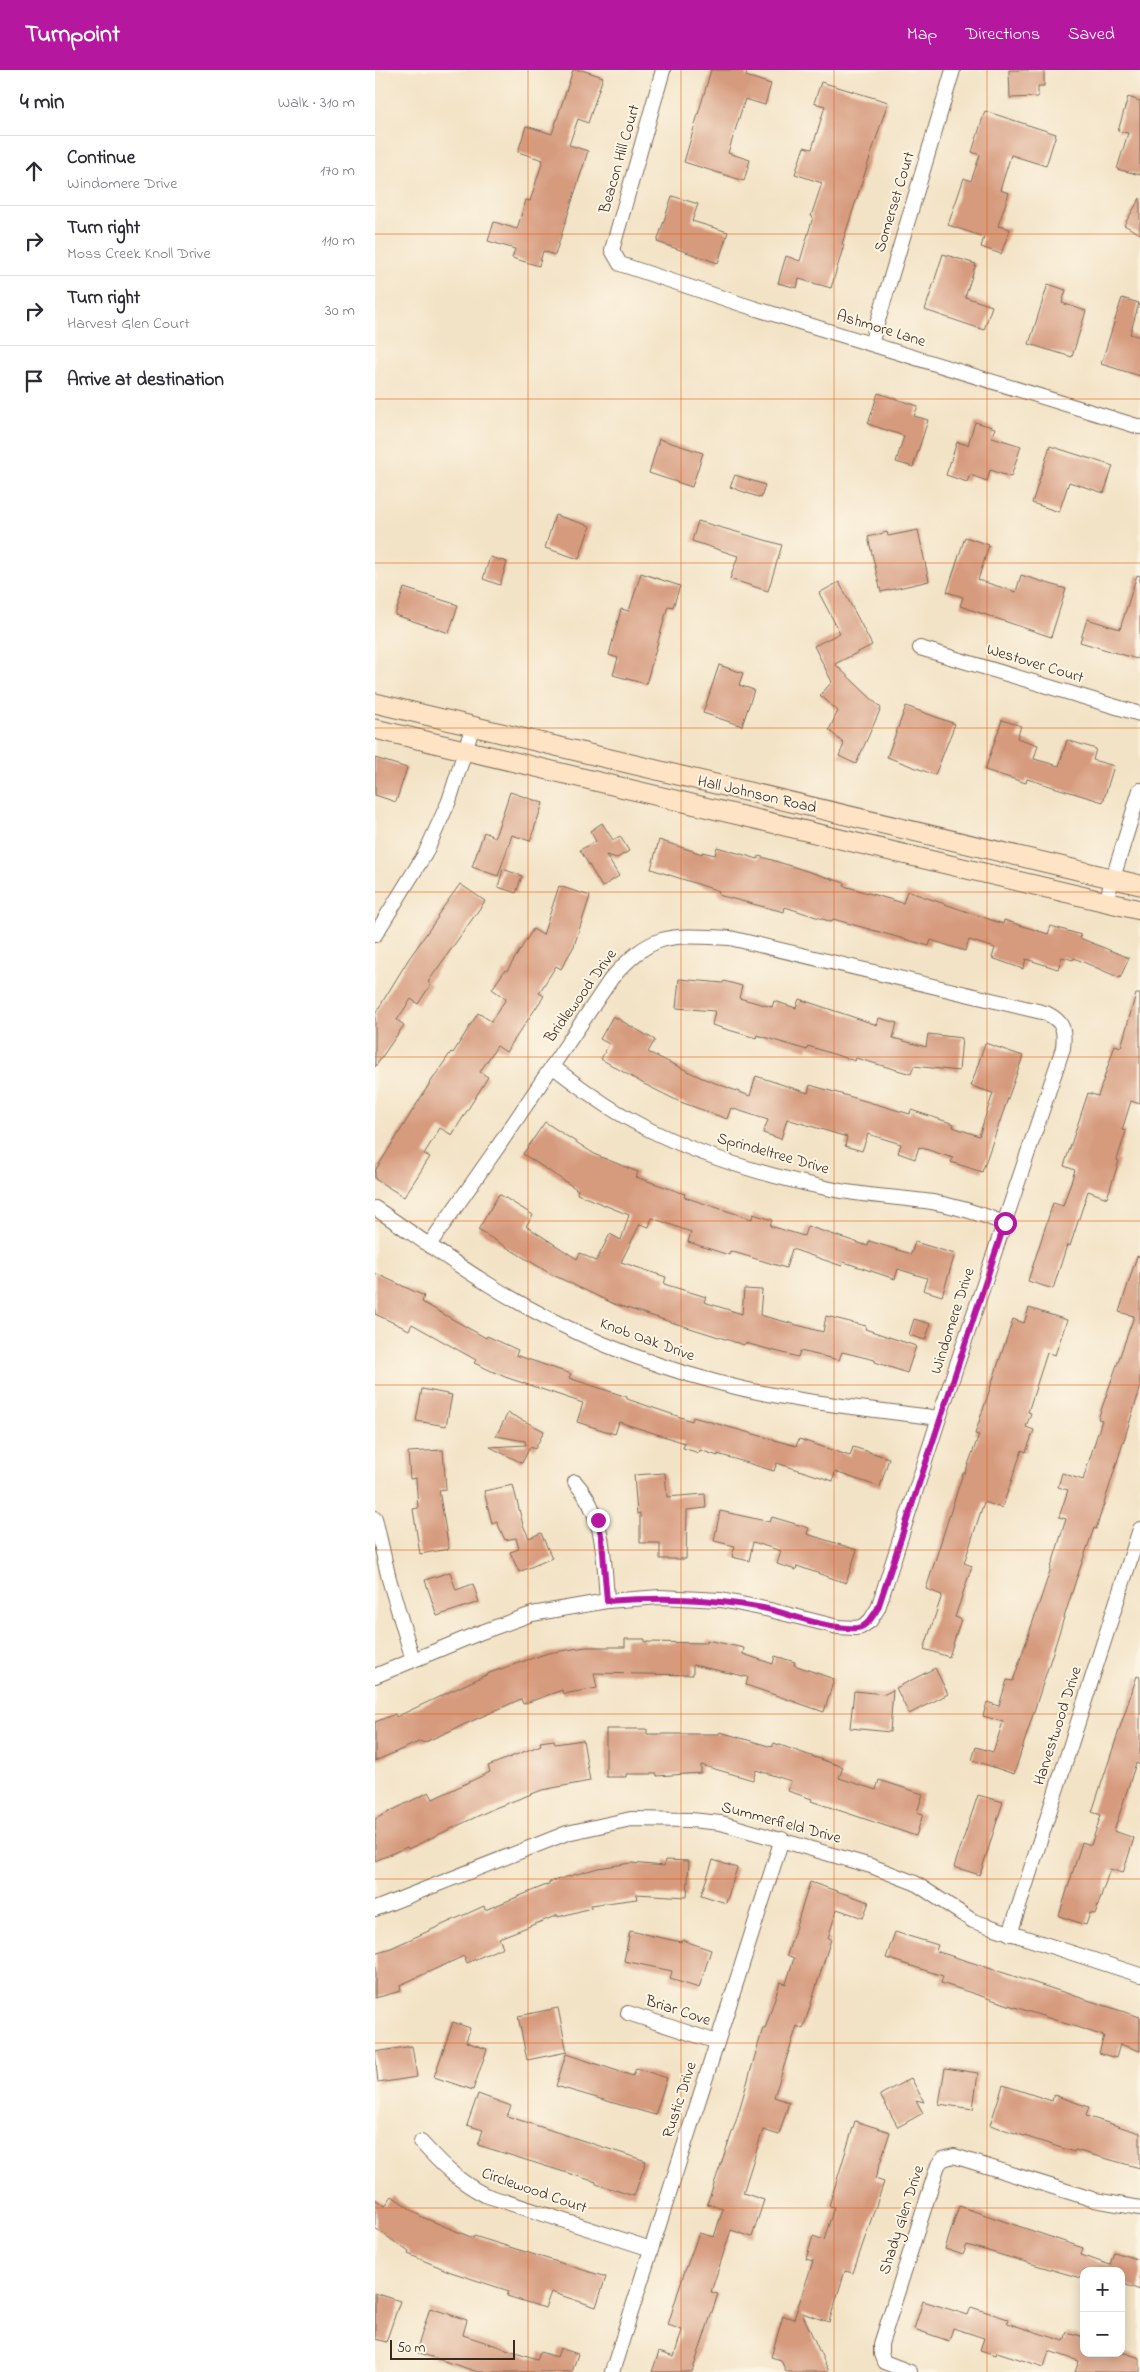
<!DOCTYPE html>
<meta charset="utf-8">
<style>
:root{--surface:#fff;--page:#f2f2f3;--text:#2b2b33;--muted:#7c7c81;--line:#e1e1e2;--accent:#b5179e}
body{margin:0;font-family:"Indie Flower",sans-serif;background:var(--page);color:var(--text)}
.controls{position:absolute;right:15px;bottom:15px;display:grid;overflow:hidden;border-radius:10px;box-shadow:0 2px 12px #0003}
.controls button{width:45px;height:45px;display:grid;place-items:center;padding:0;border:0;border-bottom:1px solid var(--line);background:var(--surface);color:var(--text);font:25px sans-serif}
.scale{position:absolute;left:15px;bottom:12px;width:125px;box-sizing:border-box;padding-left:5px;border:2px solid #3b2a1e;border-top:0;font-size:14px;line-height:18px;white-space:nowrap;color:#3b2a1e;-webkit-text-stroke:4px #fcf5e5;paint-order:stroke}
.stop{position:absolute;width:15px;height:15px;margin:-11px;border:4px solid #b5179e;border-radius:50%;background:#fff}
.stop.end{background:#b5179e;border-color:#fff;box-shadow:0 1px 5px #0008}
.list{margin:0;padding:0;list-style:none}
h2{display:flex;justify-content:space-between;align-items:center;height:65px;margin:0;padding:0 20px;font-size:21px}
h2 small{font-size:16px;font-weight:400;color:var(--muted)}
.list li{display:grid;grid-template-columns:32px 1fr auto;gap:15px;align-items:center;box-sizing:border-box;height:70px;padding:0 20px;border-top:1px solid var(--line)}
.list b{display:block;font-size:19px;white-space:nowrap}
.list p{margin:0;font-size:16px;white-space:nowrap;color:var(--muted)}
.list em{font-size:16px;font-style:normal;color:var(--muted)}
.icon{flex:none;width:28px;height:28px;fill:none;stroke:currentColor;stroke-width:2;stroke-linecap:round;stroke-linejoin:round}
.map{position:relative;flex:none;width:765px;height:2302px;overflow:hidden}
header{display:flex;align-items:center;gap:30px;box-sizing:border-box;height:70px;padding:0 25px;background:var(--accent);color:#fff}
header strong{font-size:24px}
nav{display:flex;gap:28px;margin-inline-start:auto;font-size:18px}
main{display:flex}
aside{flex:1;background:var(--surface)}
.map>svg:first-child{display:block}
.building{fill:#d69a7d}
.lines{fill:none;stroke-linecap:round;stroke-linejoin:round}
.minor-casing{stroke:#7b6b59;stroke-width:16}
.secondary-casing{stroke:#7b6b59;stroke-width:21}
.minor{stroke:#fff;stroke-width:14}
.secondary{stroke:#fee4c5;stroke-width:19}
.route{stroke:#b5179e;stroke-width:6}
.grid{fill:none;stroke:#df570d;stroke-width:1;stroke-opacity:0.55}
.labels{text-anchor:middle;dominant-baseline:central;stroke-width:4;stroke-linejoin:round;paint-order:stroke}
.street-label{font-size:16px;fill:#3b2a1e;stroke:#fcf5e5}
</style>
<header>
<strong>Turnpoint</strong>
<nav><a>Map</a><a>Directions</a><a>Saved</a></nav>
</header>
<main>
<aside>
<h2>4 min<small>Walk · 310 m</small></h2>
<ul class="list">
<li><svg class="icon" aria-label="ahead" viewBox="0 0 24 24"><path d="M12 20V5M6 11l6-6 6 6"/></svg><div><b>Continue</b><p>Windomere Drive</p></div><em>170 m</em></li>
<li><svg class="icon" aria-label="right" viewBox="0 0 24 24"><path d="M7 20v-9h11M14 6l5 5-5 5"/></svg><div><b>Turn right</b><p>Moss Creek Knoll Drive</p></div><em>110 m</em></li>
<li><svg class="icon" aria-label="right" viewBox="0 0 24 24"><path d="M7 20v-9h11M14 6l5 5-5 5"/></svg><div><b>Turn right</b><p>Harvest Glen Court</p></div><em>30 m</em></li>
<li><svg class="icon" aria-label="arrive" viewBox="0 0 24 24"><path d="M6 21V4h12l-3 4 3 4H6"/></svg><div><b>Arrive at destination</b></div></li>
</ul>
</aside>
<div class="map">
<svg width="765" height="2302" viewBox="0 0 765 2302">
<rect width="100%" height="100%" fill="#fcf5e5"/>
<filter id="ink" filterUnits="userSpaceOnUse"><feTurbulence type="fractalNoise" baseFrequency=".02" numOctaves="2"/><feDisplacementMap in="SourceGraphic" scale="10" xChannelSelector="R" yChannelSelector="G"/><feConvolveMatrix kernelMatrix="1 2 1 2 8 2 1 2 1" color-interpolation-filters="sRGB"/></filter>
<filter id="wash" filterUnits="userSpaceOnUse"><feTurbulence type="fractalNoise" baseFrequency=".0096" numOctaves="4" result="noise"/><feDisplacementMap in="SourceGraphic" scale="20" xChannelSelector="R" yChannelSelector="G"/><feGaussianBlur stdDeviation="1.12" result="paint"/><feColorMatrix in="noise" values="0 0 0 0 0 0 0 0 0 0 0 0 0 0 0 0 0 1.4 0 .05"/><feComposite in="paint" operator="in"/></filter>
<g filter="url(#wash)">
<rect width="100%" height="100%" fill="#f3e3c6"/>
<g id="blocks">
<g class="building">
<path d="M198 0H207L228 7 213 53 203 49 194 75 213 81 180 185 168 181 164 196 137 188 140 179 113 171 119 152 142 159 151 130 155 131 168 90 143 82 151 56 177 64Z"/>
<path d="M336 0H372L371 6 396 14 390 35 370 29 353 83 375 90 369 111 309 92Z"/>
<path d="M634 0H669V16H663V27L635 28Z"/>
<path d="M446 12 513 32 467 174 469 175 456 218 424 209 422 218 403 213 411 186 425 191 438 147 436 146 447 113 420 104 429 77 437 79 450 36 439 33Z"/>
<path d="M753 27 765 31V105L742 99 753 63 743 61Z"/>
<path d="M610 41 681 64 671 96 636 85 625 120 634 123 623 156 635 159 626 184 606 177 609 167 573 155 589 108 596 111 605 85 597 82Z"/>
<path d="M297 126 323 134 317 151 353 162 343 193 282 172Z"/>
<path d="M765 128V164L749 155Z"/>
<path d="M568 184 601 194 590 227 617 236 609 260 550 240Z"/>
<path d="M673 214 691 220 687 233 711 241 697 287 654 274Z"/>
<path d="M747 228 764 233 755 264 765 267V306L726 294Z"/>
<path d="M503 323 543 336 539 346 553 350 538 397 521 392 529 366 493 354Z"/>
<path d="M600 352 620 358 617 367 646 376 636 407 615 400 612 411 595 405 592 412 571 405 582 372 593 375Z"/>
<path d="M284 369 328 383 317 417 274 403Z"/>
<path d="M675 376 738 396 729 423 694 412 684 442 657 433Z"/>
<path d="M360 405 390 415 386 428 355 417Z"/>
<path d="M180 445 215 456 204 489 170 478Z"/>
<path d="M323 451 407 475 393 521 355 509 363 486 317 471Z"/>
<path d="M543 460 554 511 506 522 493 467 512 462 513 466Z"/>
<path d="M590 467 614 475 603 510 641 522 646 505 691 519 676 567 585 536 588 527 572 522Z"/>
<path d="M115 487 132 492 125 515 108 509Z"/>
<path d="M266 503 305 516 298 537 293 536 271 614 238 605 243 588 234 585 246 539 254 541Z"/>
<path d="M762 505 765 506V578L762 589 705 572 712 549 745 559Z"/>
<path d="M464 512 497 575 460 594 506 638 481 694 464 686 469 674 454 660 463 641 445 625 457 612 439 576 465 563 444 523Z"/>
<path d="M29 518 83 535 74 563 20 545Z"/>
<path d="M344 595 368 603 364 615 379 620 367 656 328 643Z"/>
<path d="M531 636 580 654 560 705 512 687Z"/>
<path d="M627 650 646 656 642 668 663 675 659 689 684 696 692 670 721 679 718 690 739 696 728 732 652 709 651 713 610 700Z"/>
<path d="M0 688 32 698 21 732 0 725Z"/>
<path d="M135 722 168 733 155 771 137 765 123 806 97 797 109 762 120 767Z"/>
<path d="M227 753 238 770 245 766 254 781 242 788 231 785 244 806 227 817 205 780 221 771 215 761Z"/>
<path d="M284 770 327 784V782L340 785 342 777 383 789 384 786 470 813 469 816 528 833 532 821 628 854 629 850 673 864 676 856 706 865 705 868 754 888 745 908 699 888 698 890 687 887 683 899 651 889 648 899 617 888 620 878 594 870 590 881 556 870 554 876 458 849 457 852 410 837 409 842 343 825 344 821 276 799Z"/>
<path d="M128 799 147 806 141 823 123 817Z"/>
<path d="M85 814 110 831 53 912 56 914 43 934 36 929 22 950 29 955 0 997V944L33 890 63 847 62 846Z"/>
<path d="M184 816 215 826 199 876 186 899 181 896 164 923 169 926 131 982 122 976 105 1002 113 1007 77 1065 65 1058 49 1084 55 1087 29 1127 0 1109V1101L53 1016 76 982 78 983 103 943 116 951 131 929 117 919 130 900 132 901 158 859 168 865Z"/>
<path d="M304 909 348 913 349 911 367 916 364 928 397 937 399 931 421 938 424 929 502 955 504 948 522 953 518 968 551 977 553 964 587 968 584 1001 539 996 536 1004 481 988 480 991 433 976 432 980 382 965 381 968 337 955 340 941 301 938Z"/>
<path d="M761 924H765V1034L756 1031 747 1060 751 1061 742 1090 744 1091 732 1128 713 1121 695 1176 692 1175 678 1219 653 1211 678 1133 688 1136 700 1100 689 1096 713 1023 723 1026 740 975 746 977Z"/>
<path d="M238 946 280 970 273 982 327 1008 375 1026 381 1006 433 1023 435 1015 535 1044 536 1040 579 1054 578 1057 604 1066 618 1023 596 1016 610 973 648 986 607 1102 576 1092 578 1088 544 1077 540 1089 523 1083 526 1074 493 1064 487 1081 470 1076 472 1067 412 1049 406 1069 388 1063 393 1050 356 1038 352 1049 303 1031 269 1014 226 989 234 974 225 969Z"/>
<path d="M170 1052 221 1085 263 1102 261 1107 310 1124 309 1127 377 1149 378 1144 397 1150 395 1156 429 1166 432 1156 493 1176 494 1171 536 1184 540 1172 580 1184 567 1226 548 1220 552 1208 523 1199 520 1209 469 1192 467 1196 417 1179 411 1198 355 1181 354 1185 313 1172 316 1162 277 1148 274 1157 265 1154 246 1192 291 1207 289 1214 331 1227 329 1232 367 1244 369 1219 387 1220 385 1245 448 1262 451 1246 491 1256 490 1259 541 1276 532 1303 500 1292V1290L467 1282 464 1290 425 1281 423 1287 370 1273 369 1275 239 1234 176 1204 103 1160 124 1124 158 1145 151 1156 202 1189 205 1183 221 1191 235 1164 246 1170 254 1145 202 1124 203 1120 148 1084Z"/>
<path d="M762 1186 765 1187V1319L721 1459 719 1458 701 1510 639 1704 597 1690 601 1677 618 1682 628 1652 608 1646 612 1632 624 1636 632 1610 638 1611 675 1501 691 1449 684 1447 693 1420 683 1417 687 1403 708 1410 727 1350 723 1349 759 1246 744 1242Z"/>
<path d="M0 1203 49 1226 47 1232 111 1268 112 1266 143 1280 141 1285 196 1304 194 1308 252 1327V1329L317 1351 318 1347 421 1376 424 1369 475 1386 478 1377 514 1388 505 1417 460 1402 458 1411 402 1393 399 1401 343 1384V1386L325 1380 324 1383 308 1378 310 1373 244 1352 240 1364 202 1352 208 1333 130 1307 99 1293 101 1290 37 1254 34 1260 0 1244Z"/>
<path d="M654 1238 692 1250 680 1285 672 1283 653 1342 656 1343 651 1357 659 1360 651 1382 647 1380 627 1438 609 1432 589 1493 597 1496 580 1547 586 1549 574 1587 549 1579 567 1525 551 1519 588 1403H590L604 1365 600 1364 638 1249 649 1253Z"/>
<path d="M539 1249 556 1254 550 1270 534 1265Z"/>
<path d="M47 1319 77 1325 71 1356 41 1351Z"/>
<path d="M133 1343 169 1361 160 1379 155 1377 147 1393 115 1377 151 1375 150 1371 121 1366Z"/>
<path d="M68 1380 71 1419 64 1420 74 1479 45 1484 38 1439 43 1438 41 1408 35 1409 33 1382Z"/>
<path d="M290 1403 292 1427 330 1424 331 1438 312 1440 311 1489H285V1473H265V1443L262 1444 259 1405Z"/>
<path d="M138 1415 148 1455 154 1468 166 1463 177 1488 144 1502 135 1482 144 1479 141 1468 130 1470 122 1452 117 1454 109 1421Z"/>
<path d="M345 1441 395 1452 397 1447 434 1458 432 1464 482 1480 471 1513 422 1496 421 1500 402 1494 406 1481 378 1472 374 1491 357 1487 360 1476 339 1471Z"/>
<path d="M75 1502 81 1520 98 1514 104 1532 62 1546 50 1510Z"/>
<path d="M250 1569H270V1572L332 1573V1570L369 1578 368 1584 398 1594 400 1586 420 1592 419 1595 459 1609 449 1642 371 1615 373 1607 318 1595V1605L219 1603 222 1618 188 1624 187 1620 148 1634 146 1629 48 1673 46 1671 0 1691V1652L20 1644 21 1647 117 1602 173 1583 211 1577H250Z"/>
<path d="M560 1598 573 1624 534 1644 521 1618Z"/>
<path d="M762 1606 765 1607V1695L761 1693 739 1761 759 1768 748 1803 735 1799 720 1844 715 1843 711 1855 684 1846 707 1772 716 1775 726 1745 717 1742Z"/>
<path d="M518 1620 515 1662 475 1658 479 1621 510 1624Z"/>
<path d="M231 1659H272V1664H344L345 1662 397 1677 399 1673 468 1697 464 1708 501 1720 504 1710 548 1724 542 1742 548 1744 541 1766 436 1731 437 1729 413 1721 416 1711 381 1700 378 1710 326 1695V1703L282 1706V1704H251V1707H231Z"/>
<path d="M179 1670 180 1674 208 1670 215 1711 167 1720 120 1738 33 1779 32 1777 0 1791V1749L54 1722 58 1729 115 1702 113 1696 166 1675 165 1672Z"/>
<path d="M603 1725 628 1732 605 1805 579 1797Z"/>
<path d="M290 1790 314 1791 312 1827 261 1824 262 1829 216 1835V1838L183 1847V1845L124 1868 128 1877 92 1893 89 1886 25 1915 26 1921 0 1928V1883L16 1878 109 1836 110 1840 174 1814V1812L223 1798 256 1793 289 1796Z"/>
<path d="M338 1790 362 1798 351 1833 326 1825Z"/>
<path d="M435 1812 494 1832 488 1848 462 1839 453 1868 456 1869 428 1959 422 1956 399 2027 414 2032 404 2065 388 2060 368 2123 389 2130 377 2167 356 2160 336 2222 343 2224 317 2302H277L284 2282 299 2287 307 2260 293 2255 306 2212 324 2163 339 2167 348 2139 332 2134 361 2051 388 1958 390 1959 405 1912 411 1914 419 1888 412 1885Z"/>
<path d="M255 1861 306 1872 307 1870 336 1880 324 1918 295 1909 297 1901 249 1891Z"/>
<path d="M520 1862 563 1875 561 1881 765 1947V1981L745 1974 741 1988 724 1983 729 1966 566 1913 568 1906 511 1888Z"/>
<path d="M183 1938 192 1982 152 1990 143 1946Z"/>
<path d="M78 1952 95 1958 91 1972 112 1979 98 2020 59 2007Z"/>
<path d="M37 1976 42 2007 3 2013 0 1982Z"/>
<path d="M191 1984 258 2006 261 1998 292 2008 280 2045 181 2016Z"/>
<path d="M570 1998 603 2003 598 2039 564 2034Z"/>
<path d="M536 2008 549 2032 541 2030 548 2043 523 2057 505 2025Z"/>
<path d="M628 2015 677 2031 679 2025 714 2037 711 2046 765 2063V2098L700 2080 699 2082 615 2055Z"/>
<path d="M103 2024 136 2036 132 2046 271 2091 259 2126 221 2114V2112L103 2075 108 2060 92 2055Z"/>
<path d="M480 2051 515 2062 500 2109 509 2112 478 2203 470 2201 454 2252 427 2243 454 2302H411L406 2290 396 2287 408 2246 419 2249 438 2191 431 2189 438 2166 449 2170 459 2137 454 2136Z"/>
<path d="M17 2126 47 2147 98 2168 99 2166 231 2207 221 2237 176 2222 170 2238 132 2226 134 2221 76 2202 33 2184 34 2182 0 2158V2129L10 2136Z"/>
<path d="M584 2136 708 2178 706 2185 735 2195 739 2182 765 2190V2220L746 2213V2201H709V2209L592 2175 588 2185 570 2179Z"/>
<path d="M0 2223 25 2231 11 2272 0 2269Z"/>
<path d="M548 2231 593 2245 596 2237 633 2249 632 2253 689 2271 692 2262 709 2267V2283H750L765 2288V2302H700L704 2291 674 2281 669 2297 622 2282 621 2285 605 2280 609 2268 578 2258 574 2271 539 2259Z"/>
<path d="M55 2238 92 2250 88 2265 162 2289 165 2282 182 2287 185 2278 203 2284 197 2302H103L41 2282Z"/>
</g>
</g>
</g>
<g filter="url(#ink)">
<use href="#blocks" fill-opacity="0" stroke="#7b6b59" stroke-width="1"/>
<g class="lines">
<defs>
<g id="minor">
<path d="M288 0 237 180 245 194 369 235 765 357"/>
<path d="M496 274 578 0"/>
<path d="M545 578 765 644"/>
<path d="M731 831 765 720"/>
<path d="M0 865 50 784 74 731 98 656"/>
<path d="M177 996C206 1018 234 1039 265 1055 323 1085 388 1105 451 1118 486 1126 522 1127 557 1132 581 1136 606 1144 629 1153"/>
<path d="M0 1138C37 1163 74 1190 113 1214 183 1258 261 1291 341 1312 413 1332 490 1338 564 1348"/>
<path d="M200 1412C230 1445 229 1489 232 1531"/>
<path d="M0 1448 14 1509 38 1590"/>
<path d="M0 1606 104 1563 157 1544 232 1531 285 1527 346 1530 395 1540 463 1557 480 1558 486 1557 495 1551 503 1538 564 1348 688 978C690 960 689 952 671 943L355 868C295 865 278 861 236 909L122 1078 54 1175"/>
<path d="M0 1839 192 1763 256 1749 316 1750 346 1753 496 1796 540 1813 598 1851 765 1905"/>
<path d="M635 1864 765 1459"/>
<path d="M253 1943 342 1972"/>
<path d="M46 2072C65 2093 84 2112 110 2125L276 2179"/>
<path d="M237 2302 407 1769"/>
<path d="M535 2302 509 2292 506 2284V2274L563 2095 568 2089 579 2086 720 2130 765 2138"/>
</g>
<g id="secondary">
<path d="M0 633 765 815"/>
<path d="M0 659 765 840"/>
</g>
</defs>
<use href="#minor" class="minor-casing"/>
<use href="#secondary" class="secondary-casing"/>
<use href="#minor" class="minor"/>
<use href="#secondary" class="secondary"/>
</g>
</g>
<g class="lines" filter="url(#ink)">
<path class="route" d="M223 1450 227 1470 232 1531C288 1527 333 1528 388 1538 417 1544 453 1560 482 1558 492 1557 498 1546 503 1538L630 1153"/>
</g>
<path class="grid" d="M153 0V2302M306 0V2302M459 0V2302M612 0V2302M0 164H765M0 329H765M0 493H765M0 658H765M0 822H765M0 987H765M0 1151H765M0 1315H765M0 1480H765M0 1644H765M0 1809H765M0 1973H765M0 2138H765"/>
<g class="labels">
<g class="street-label">
<text transform="translate(245 89) rotate(-74)">Beacon Hill Court</text>
<text transform="translate(520 132) rotate(-73)">Somerset Court</text>
<text transform="translate(506 259) rotate(17)">Ashmore Lane</text>
<text transform="translate(660 594) rotate(17)">Westover Court</text>
<text transform="translate(382 725) rotate(13)">Hall Johnson Road</text>
<text transform="translate(206 926) rotate(-54)">Bridlewood Drive</text>
<text transform="translate(398 1084) rotate(16)">Sprindeltree Drive</text>
<text transform="translate(578 1251) rotate(-72)">Windomere Drive</text>
<text transform="translate(272 1270) rotate(20)">Knob Oak Drive</text>
<text transform="translate(683 1656) rotate(-72)">Harvestwood Drive</text>
<text transform="translate(406 1753) rotate(15)">Summerfield Drive</text>
<text transform="translate(303 1941) rotate(18)">Briar Cove</text>
<text transform="translate(305 2030) rotate(-72)">Rustic Drive</text>
<text transform="translate(159 2121) rotate(19)">Circlewood Court</text>
<text transform="translate(527 2150) rotate(-72)">Shady Glen Drive</text>
</g>
</g>
</svg>
<div class="controls">
<button>+</button>
<button>−</button>
</div>
<div class="scale">50 m</div>
<div class="stop" style="left:630px;top:1153px"></div>
<div class="stop end" style="left:223px;top:1450px"></div>
</div>
</main>
